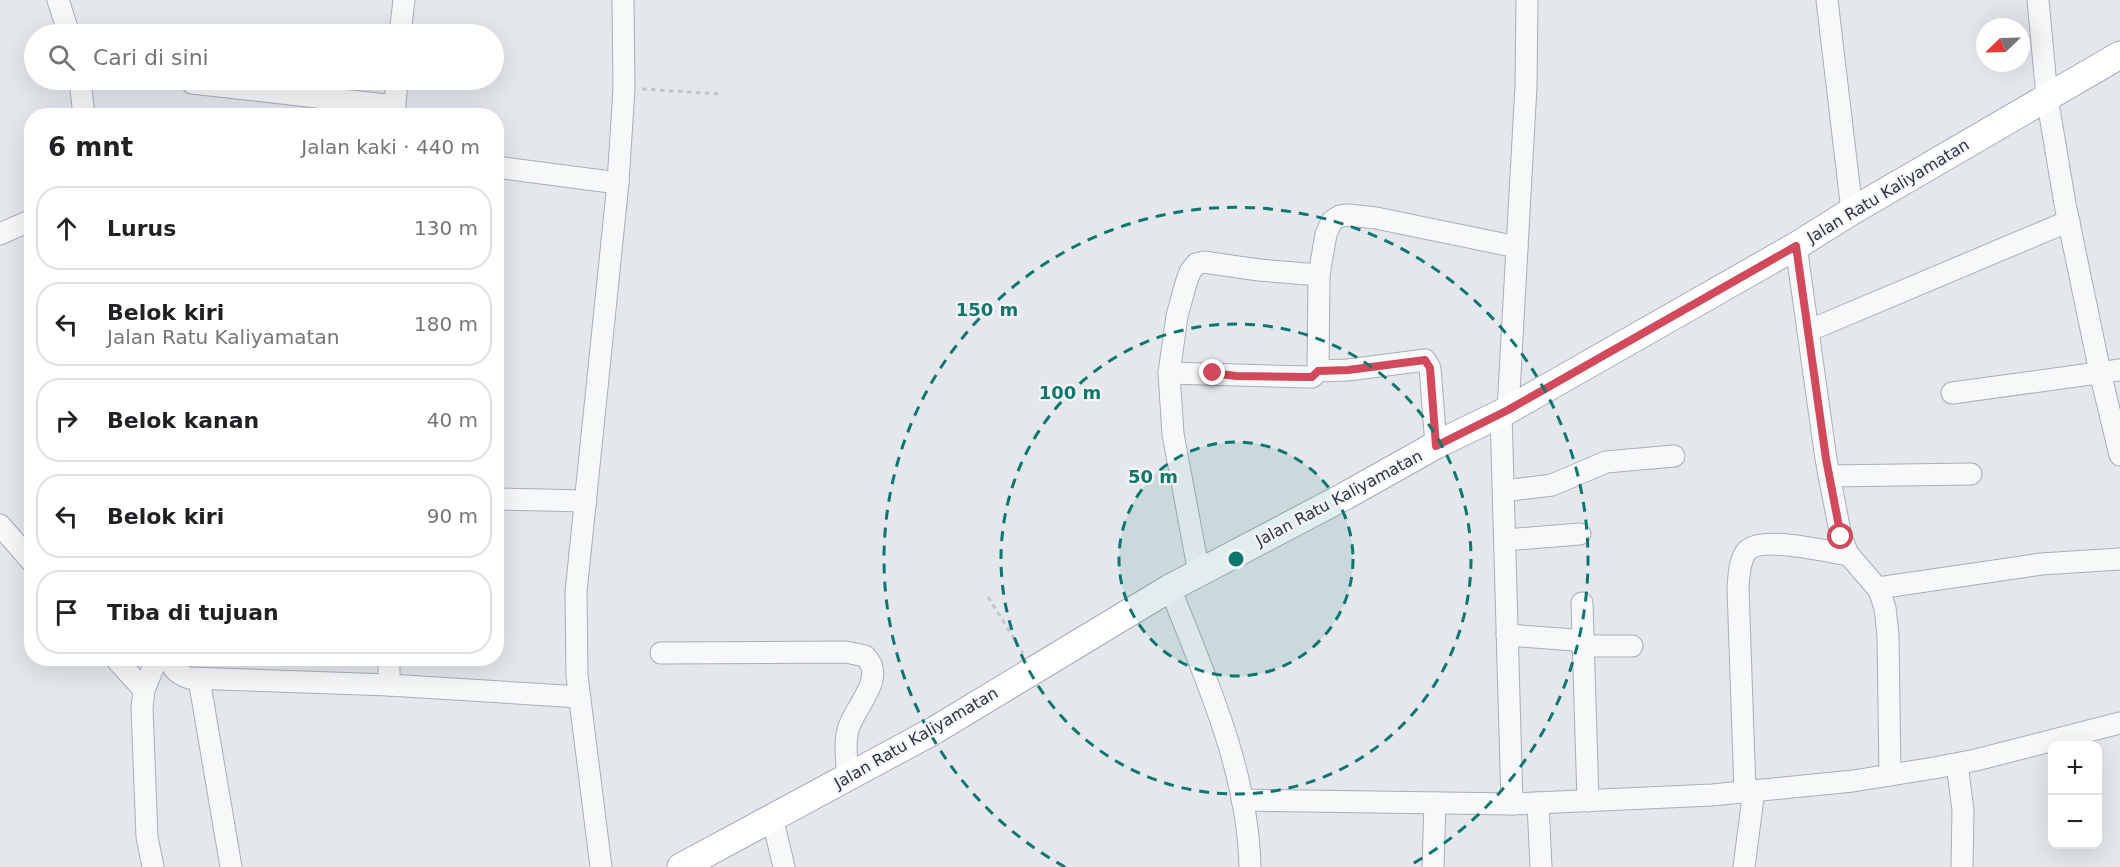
<!DOCTYPE html>
<html lang="id">
<meta charset="utf-8">
<style>
:root{--surface:#fff;--page:#f2f2f2;--text:#202124;--muted:#757577;--line:#e0e0e0}
body{margin:0;font-family:"DejaVu Sans",sans-serif;background:var(--page);color:var(--text)}
.controls{position:absolute;right:18px;bottom:18px;display:grid;overflow:hidden;border-radius:12px;box-shadow:0 6px 24px #0002}
.controls button{width:54px;height:54px;display:grid;place-items:center;padding:0;border:0;border-bottom:2px solid var(--line);background:var(--surface);color:var(--text);font:30px sans-serif}
.compass{position:absolute;left:1976px;top:18px;width:54px;height:54px;border-radius:50%;background:var(--surface);box-shadow:0 6px 24px #0002;rotate:247deg}
.stop{position:absolute;width:18px;height:18px;margin:-14px;border:4px solid #d1495b;border-radius:50%;background:#fff}
.stop.end{background:#d1495b;border-color:#fff;box-shadow:0 2px 6px #0008}
.list{margin:0;padding:0;list-style:none}
h2{display:flex;justify-content:space-between;align-items:center;height:78px;margin:0;padding:0 24px;font-size:26px}
h2 small{font-size:20px;font-weight:400;color:var(--muted)}
.list li{display:grid;grid-template-columns:39px 1fr auto;gap:18px;align-items:center;box-sizing:border-box;height:84px;margin:0 12px 12px;padding:0 12px;border:2px solid var(--line);border-radius:24px}
.list b{display:block;font-size:22px;white-space:nowrap}
.list p{margin:0;font-size:20px;white-space:nowrap;color:var(--muted)}
.list em{font-size:20px;font-style:normal;color:var(--muted)}
.icon{flex:none;width:33px;height:33px;fill:none;stroke:currentColor;stroke-width:2;stroke-linecap:round;stroke-linejoin:round}
.map{position:relative;flex:none;width:2120px;height:867px;overflow:hidden}
.search{position:absolute;background:var(--surface);box-shadow:0 6px 24px #0002;left:24px;top:24px;width:480px;height:66px;display:flex;align-items:center;gap:15px;box-sizing:border-box;padding:0 21px;border-radius:33px;color:var(--muted);font-size:22px}
.panel{position:absolute;background:var(--surface);box-shadow:0 6px 24px #0002;left:24px;top:108px;width:480px;height:558px;border-radius:24px}
.map>svg:first-child{display:block}
.lines{fill:none;stroke-linecap:round;stroke-linejoin:round}
.minor-casing{stroke:#a9aeb7;stroke-width:23}
.major-casing{stroke:#a3abb8;stroke-width:29}
.path{stroke:#c2c5cb;stroke-width:3;stroke-dasharray:4.5 4.5;stroke-linecap:butt}
.minor{stroke:#f7f8fa;stroke-width:21}
.major{stroke:#fff;stroke-width:27}
.route{stroke:#d1495b;stroke-width:8}
.ring{fill:none;stroke:#0f766e;stroke-width:3;stroke-dasharray:10 8}
.labels{text-anchor:middle;dominant-baseline:central;stroke-width:4.5;stroke-linejoin:round;paint-order:stroke}
.street-label{font-size:16px;fill:#2b3445;stroke:#f4f6f9}
.centre{fill:#0f766e;stroke:#f4f6f9;stroke-width:3}
.ring-label{font-size:18px;text-anchor:middle;font-weight:bold;fill:#0f766e;stroke:#f4f6f9;stroke-width:4.5;stroke-linejoin:round;paint-order:stroke}
</style>
<div class="map">
<svg width="2120" height="867" viewBox="0 0 2120 867">
<rect width="100%" height="100%" fill="#e4e7ec"/>
<g class="lines">
<defs>
<g id="minor">
<path d="M58 0 69 34"/>
<path d="M1827 0 1852 211"/>
<path d="M2038 0 2047 97 2065 204 2100 372 2120 455"/>
<path d="M400 34 404 0"/>
<path d="M80 80 84 116"/>
<path d="M192 83 395 106"/>
<path d="M394 116 397 80"/>
<path d="M496 167 618 183"/>
<path d="M0 234 32 220"/>
<path d="M1796 246 1826 459 1841 537 1848 554 1879 590 1885 608 1888 635 1890 775"/>
<path d="M1808 331 2069 221"/>
<path d="M1318 371 1319 275 1326 234 1332 221 1340 216 1349 215 1376 218 1517 247"/>
<path d="M1169 373 1308 377H1312L1318 371 1348 370 1425 360 1430 368 1436 445"/>
<path d="M1952 393 2120 370"/>
<path d="M1508 410 1526 86 1527 0"/>
<path d="M1501 413 1512 804"/>
<path d="M1829 476 1971 474"/>
<path d="M1504 491 1552 485 1606 462 1674 456"/>
<path d="M496 499 586 501"/>
<path d="M0 525 32 562"/>
<path d="M1505 540 1580 534"/>
<path d="M1199 573 1173 434 1169 373 1177 316 1186 283 1190 272 1196 264 1204 262 1259 270 1319 275"/>
<path d="M1170 588C1205 677 1248 770 1250 867"/>
<path d="M1878 588 2041 564 2120 559"/>
<path d="M1582 603 1588 801"/>
<path d="M1507 635 1575 640 1583 646H1632"/>
<path d="M661 653 846 652 865 656C888 678 853 708 848 730 844 745 847 763 848 778"/>
<path d="M115 658 144 690"/>
<path d="M169 658C173 670 178 674 189 678L389 685 580 697"/>
<path d="M199 679 231 867"/>
<path d="M389 685V658"/>
<path d="M1957 764 1963 810 1962 867"/>
<path d="M1745 792 1738 588C1739 576 1739 560 1747 551 1761 535 1829 552 1849 555"/>
<path d="M1242 800 1512 804 1712 795 1853 781 1934 768 1976 760 2120 723"/>
<path d="M1538 803 1541 867"/>
<path d="M772 817 784 867"/>
<path d="M153 867 147 837 142 708 144 690 157 658"/>
<path d="M601 867 577 676 576 592 618 183 624 88 623 0"/>
<path d="M1433 867 1435 803"/>
<path d="M1744 867 1754 790"/>
</g>
<path id="major" d="M681 867 935 730 1170 588 1345 496 1436 445 1508 410 1796 246 1852 211 2120 55"/>
</defs>
<use href="#minor" class="minor-casing"/>
<use href="#major" class="major-casing"/>
<g class="path">
<path d="M642 89 721 94"/>
<path d="M988 597 1023 653"/>
</g>
<use href="#minor" class="minor"/>
<use href="#major" class="major"/>
</g>
<g class="lines">
<path class="route" d="M1213 373 1236 376 1308 377H1312L1318 371 1348 370 1425 360 1430 368 1436 446 1508 410 1796 246 1826 459 1841 537"/>
</g>
<circle cx="1236" cy="559" r="117" fill="#0f766e" fill-opacity=".12"/>
<g class="ring">
<circle cx="1236" cy="559" r="117"/>
<circle cx="1236" cy="559" r="235"/>
<path d="M1065 867A352 352 0 1 1 1407 867"/>
</g>
<g class="labels">
<g class="street-label">
<text transform="translate(1888 191) rotate(-31)">Jalan Ratu Kaliyamatan</text>
<text transform="translate(1339 498) rotate(-28)">Jalan Ratu Kaliyamatan</text>
<text transform="translate(916 738) rotate(-30)">Jalan Ratu Kaliyamatan</text>
</g>
</g>
<circle cx="1236" cy="559" r="9" class="centre"/>
<g class="ring-label">
<text x="987" y="316">150 m</text>
<text x="1070" y="399">100 m</text>
<text x="1153" y="483">50 m</text>
</g>
</svg>
<div class="controls">
<button>+</button>
<button>−</button>
</div>
<svg class="compass" viewBox="-18 -18 36 36"><path d="M0-13l5 13h-10z" fill="#e53935"/><path d="M0 13l5-13h-10z" fill="#757577"/></svg>
<div class="stop" style="left:1841px;top:537px"></div>
<div class="stop end" style="left:1213px;top:373px"></div>
<div class="search"><svg class="icon" aria-label="search" viewBox="0 0 24 24"><circle cx="10" cy="10" r="6"/><path d="M15 15l6 6"/></svg>Cari di sini</div>
<section class="panel">
<h2>6 mnt<small>Jalan kaki · 440 m</small></h2>
<ul class="list">
<li><svg class="icon" aria-label="ahead" viewBox="0 0 24 24"><path d="M12 20V5M6 11l6-6 6 6"/></svg><div><b>Lurus</b></div><em>130 m</em></li>
<li><svg class="icon" aria-label="left" viewBox="0 0 24 24"><path d="M17 20v-9H6M10 6l-5 5 5 5"/></svg><div><b>Belok kiri</b><p>Jalan Ratu Kaliyamatan</p></div><em>180 m</em></li>
<li><svg class="icon" aria-label="right" viewBox="0 0 24 24"><path d="M7 20v-9h11M14 6l5 5-5 5"/></svg><div><b>Belok kanan</b></div><em>40 m</em></li>
<li><svg class="icon" aria-label="left" viewBox="0 0 24 24"><path d="M17 20v-9H6M10 6l-5 5 5 5"/></svg><div><b>Belok kiri</b></div><em>90 m</em></li>
<li><svg class="icon" aria-label="arrive" viewBox="0 0 24 24"><path d="M6 21V4h12l-3 4 3 4H6"/></svg><div><b>Tiba di tujuan</b></div></li>
</ul>
</section>
</div>
